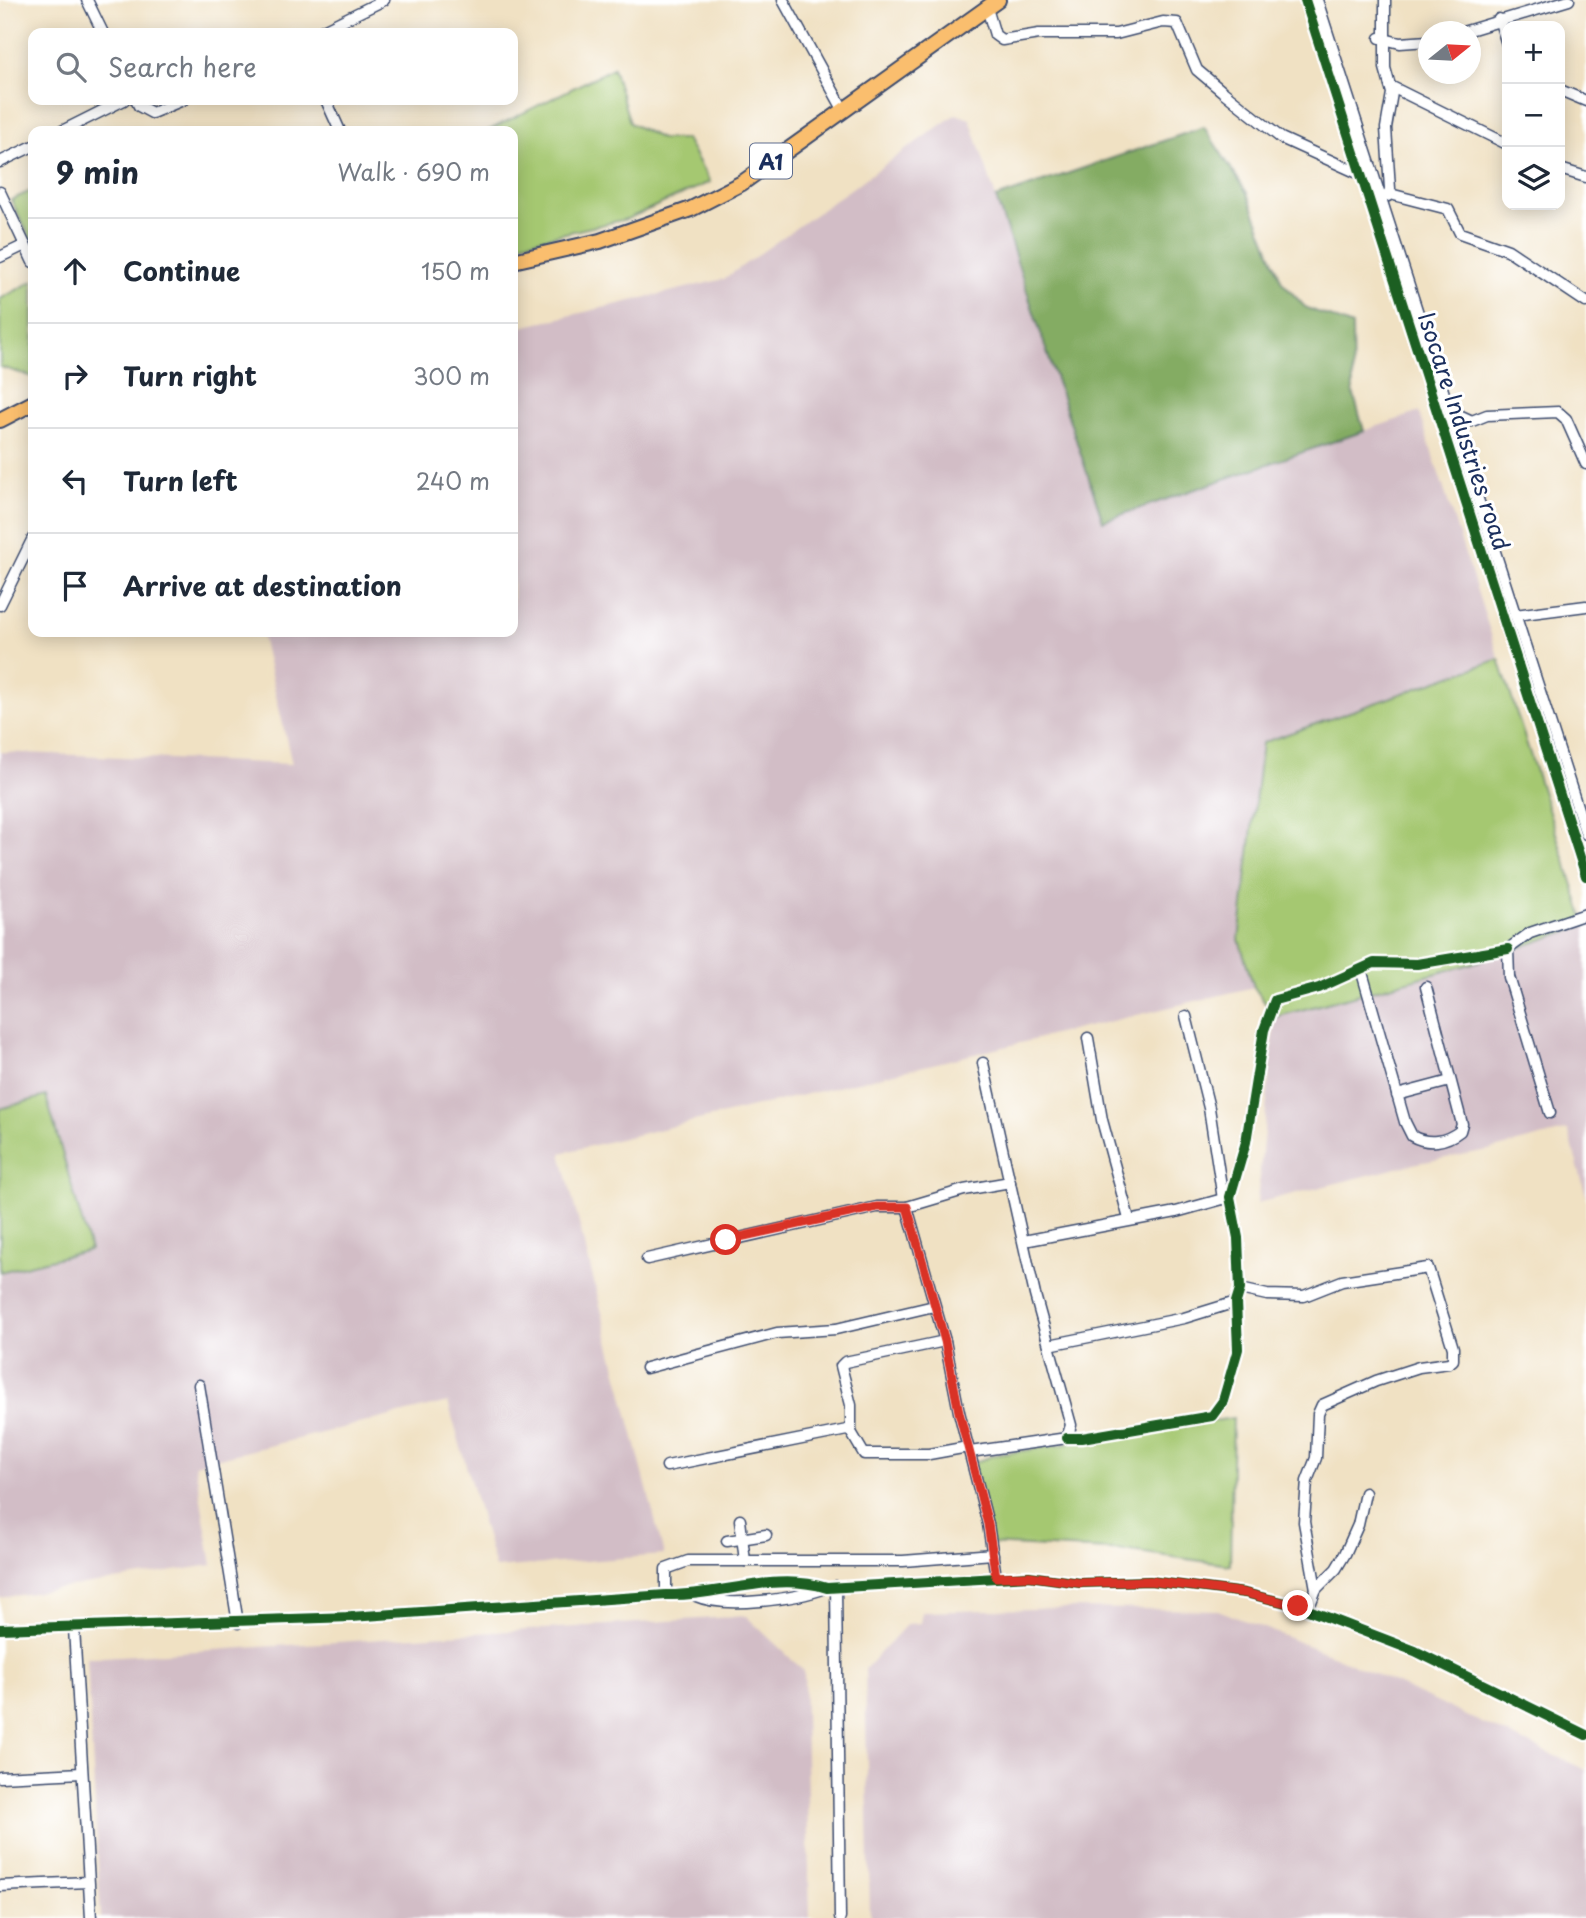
<!DOCTYPE html>
<meta charset="utf-8">
<style>
:root{--surface:#fff;--page:#f2f2f3;--text:#1f2937;--muted:#747a83;--line:#e0e1e3}
body{margin:0;font-family:"Playpen Sans",sans-serif;background:var(--page);color:var(--text)}
.controls{position:absolute;right:21px;top:21px;display:grid;overflow:hidden;border-radius:14px;box-shadow:0 4px 18px #0003}
.controls button{width:63px;height:63px;display:grid;place-items:center;padding:0;border:0;border-bottom:2px solid var(--line);background:var(--surface);color:var(--text);font:35px sans-serif}
.compass{position:absolute;left:1418px;top:21px;width:63px;height:63px;border-radius:50%;background:var(--surface);box-shadow:0 4px 18px #0003;rotate:72deg}
.stop{position:absolute;width:21px;height:21px;margin:-16px;border:5px solid #d93025;border-radius:50%;background:#fff}
.stop.end{background:#d93025;border-color:#fff;box-shadow:0 2px 7px #0008}
.list{margin:0;padding:0;list-style:none}
h2{display:flex;justify-content:space-between;align-items:center;height:91px;margin:0;padding:0 28px;font-size:30px}
h2 small{font-size:23px;font-weight:400;color:var(--muted)}
.list li{display:grid;grid-template-columns:46px 1fr auto;gap:21px;align-items:center;box-sizing:border-box;height:105px;padding:0 28px;border-top:2px solid var(--line)}
.list b{display:block;font-size:26px;white-space:nowrap}
.list em{font-size:23px;font-style:normal;color:var(--muted)}
.icon{flex:none;width:38px;height:38px;fill:none;stroke:currentColor;stroke-width:2;stroke-linecap:round;stroke-linejoin:round}
.map{position:relative;flex:none;width:1586px;height:1918px;overflow:hidden}
.search{position:absolute;background:var(--surface);box-shadow:0 4px 18px #0003;left:28px;top:28px;width:490px;height:77px;display:flex;align-items:center;gap:18px;box-sizing:border-box;padding:0 24px;border-radius:14px;color:var(--muted);font-size:26px}
.panel{position:absolute;background:var(--surface);box-shadow:0 4px 18px #0003;left:28px;top:126px;width:490px;height:511px;border-radius:14px}
.map>svg:first-child{display:block}
.industrial{fill:#d2bdc6}
.green{fill:#a5c871;stroke:#607c68;stroke-width:2}
.forest{fill:#84ac63;stroke:#506e60;stroke-width:2}
.lines{fill:none;stroke-linecap:round;stroke-linejoin:round}
.minor-casing{stroke:#3b4a6d;stroke-width:13}
.highway-casing{stroke:#3b4a6d;stroke-width:18}
.minor{stroke:#fff;stroke-width:10}
.highway{stroke:#fabe6e;stroke-width:14}
.cycleway-casing{stroke:#fff;stroke-width:15}
.cycleway{stroke:#1b5e20;stroke-width:10}
.route{stroke:#d93025;stroke-width:9}
.labels{text-anchor:middle;dominant-baseline:central;stroke-width:6;stroke-linejoin:round;paint-order:stroke}
.shield{fill:#fff;stroke:#5f6d8e;stroke-width:2}
.shield-label{font-size:21px;font-weight:bold;fill:#1b2f5e}
.street-label{font-size:23px;fill:#1b2f5e;stroke:#fff}
</style>
<div class="map">
<svg width="1586" height="1918" viewBox="0 0 1586 1918">
<rect width="100%" height="100%" fill="#fff"/>
<filter id="ink" filterUnits="userSpaceOnUse"><feTurbulence type="fractalNoise" baseFrequency=".0143" numOctaves="2"/><feDisplacementMap in="SourceGraphic" scale="14" xChannelSelector="R" yChannelSelector="G"/><feConvolveMatrix kernelMatrix="1 2 1 2 8 2 1 2 1" color-interpolation-filters="sRGB"/></filter>
<filter id="wash" filterUnits="userSpaceOnUse"><feTurbulence type="fractalNoise" baseFrequency=".00686" numOctaves="4" result="noise"/><feDisplacementMap in="SourceGraphic" scale="28" xChannelSelector="R" yChannelSelector="G"/><feGaussianBlur stdDeviation="1.57" result="paint"/><feColorMatrix in="noise" values="0 0 0 0 0 0 0 0 0 0 0 0 0 0 0 0 0 1.4 0 .05"/><feComposite in="paint" operator="in"/></filter>
<g filter="url(#wash)">
<rect width="100%" height="100%" fill="#f0e1c3"/>
<g class="industrial">
<path d="M956 114 970 119 1103 521 1419 412 1499 659 1262 743 1239 940 1254 987 561 1153 664 1555 495 1568 448 1402 195 1464 212 1565 0 1598V1272L90 1250 46 1096 0 1109V752L292 764 261 632H513V329L724 279Z"/>
<path d="M1586 925V1196L1568 1130 1494 1149 1413 1164 1257 1203 1275 1017 1467 965Z"/>
<path d="M1066 1608 1218 1610 1337 1657 1586 1770V1918H870L865 1669 907 1624 920 1623 922 1612Z"/>
<path d="M746 1616 804 1671 810 1918H101L87 1658Z"/>
</g>
<g class="green">
<path d="M613 68 630 123 661 139H686L710 182 627 219 513 245V131H487Z"/>
<path d="M33 190V243L11 200Z"/>
<path d="M33 281V377L0 367V299Z"/>
<path d="M1499 659 1586 925 1467 965 1275 1017 1254 987 1239 940 1262 743Z"/>
<path d="M46 1096 90 1250 0 1272V1109Z"/>
<path d="M1233 1418 1230 1565 1130 1551 987 1544 966 1465 995 1455Z"/>
</g>
<path class="forest" d="M1204 127 1247 193 1282 282 1305 307 1352 326 1353 392 1364 431 1103 521 996 198Z"/>
</g>
<g filter="url(#ink)">
<g class="lines">
<defs>
<g id="minor">
<path d="M87 0 103 33"/>
<path d="M783 0 843 109"/>
<path d="M1305 0 1586 876"/>
<path d="M1317 0 1586 834"/>
<path d="M1385 0V68L1392 93 1386 128 1390 189 1388 196"/>
<path d="M987 8 995 35 1002 40 1039 34H1116L1163 22 1177 23 1197 70 1222 91 1281 138 1360 174"/>
<path d="M1499 19 1507 44"/>
<path d="M1463 32 1569 0"/>
<path d="M317 33 384 0"/>
<path d="M1380 38 1400 43 1428 41"/>
<path d="M1390 86 1507 144"/>
<path d="M1560 90 1586 101"/>
<path d="M136 100 139 106 152 113 183 100"/>
<path d="M326 100 340 131"/>
<path d="M62 131 124 100"/>
<path d="M0 162 33 146"/>
<path d="M1560 169 1586 177"/>
<path d="M0 192 33 262"/>
<path d="M1390 194 1448 209 1460 233 1508 250 1586 302"/>
<path d="M0 257 25 245"/>
<path d="M1451 418 1459 415 1472 421 1487 415 1558 412 1566 419 1586 464"/>
<path d="M0 605 33 538"/>
<path d="M1515 615 1586 606"/>
<path d="M1361 969 1405 1122 1412 1136C1428 1145 1446 1142 1460 1131L1462 1124 1426 987"/>
<path d="M1186 1016 1209 1108 1223 1199"/>
<path d="M1088 1038 1102 1120 1129 1219"/>
<path d="M1397 1095 1450 1081"/>
<path d="M1550 1113 1509 977 1508 949 1530 933 1586 914"/>
<path d="M907 1207 945 1341 959 1412 988 1524 996 1577"/>
<path d="M1024 1241 1176 1212 1230 1197"/>
<path d="M647 1259 877 1207H907L964 1190 1010 1182"/>
<path d="M1240 1289 1267 1295 1304 1296 1342 1281 1428 1268 1453 1348V1360L1449 1363 1419 1367 1376 1381 1322 1405 1318 1414 1316 1458 1307 1481 1304 1522 1316 1589"/>
<path d="M1049 1345 1184 1318 1236 1302"/>
<path d="M646 1368 777 1333 836 1329 934 1306"/>
<path d="M199 1385 238 1623"/>
<path d="M851 1432V1405L841 1366 845 1362 945 1341"/>
<path d="M1067 1438H1082L1212 1416 1223 1401 1238 1349 1236 1302 1240 1289 1238 1238 1230 1197 1246 1142 1264 1030 1275 1000 1319 988 1374 963 1417 964 1508 949"/>
<path d="M970 1452 1067 1438 1071 1425 1035 1295 983 1063"/>
<path d="M667 1466 847 1430 851 1432 864 1454H929L968 1447"/>
<path d="M740 1520 745 1561"/>
<path d="M727 1541 766 1535"/>
<path d="M836 1586 840 1918"/>
<path d="M666 1595V1569L688 1561H903L993 1554"/>
<path d="M696 1596C725 1609 796 1599 826 1588"/>
<path d="M1308 1610 1316 1589 1336 1569 1345 1554 1358 1525 1365 1493"/>
<path d="M74 1628 91 1918"/>
<path d="M0 1629 351 1617 666 1595C717 1597 775 1571 827 1588L1029 1576 1080 1583 1150 1581 1245 1593 1298 1606 1415 1651 1586 1735"/>
<path d="M0 1777 82 1773"/>
<path d="M0 1886 88 1882"/>
</g>
<g id="highway">
<path d="M513 261 600 241 691 209 742 183 998 0"/>
<path d="M0 420 33 403"/>
</g>
</defs>
<use href="#minor" class="minor-casing"/>
<use href="#highway" class="highway-casing"/>
<use href="#minor" class="minor"/>
<use href="#highway" class="highway"/>
<defs>
<g id="cycleway">
<path d="M1305 0 1586 876"/>
<path d="M1067 1438H1082L1212 1416 1223 1401 1238 1349 1236 1302 1240 1289 1238 1238 1230 1197 1246 1142 1264 1030 1275 1000 1319 988 1374 963 1417 964 1508 949"/>
<path d="M0 1629 351 1617 666 1595C717 1597 775 1571 827 1588L1029 1576 1080 1583 1150 1581 1245 1593 1298 1606 1415 1651 1586 1735"/>
</g>
</defs>
<use href="#cycleway" class="cycleway-casing"/>
<use href="#cycleway" class="cycleway"/>
</g>
</g>
<g class="lines" filter="url(#ink)">
<path class="route" d="M726 1240 877 1207H907L945 1341 959 1412 988 1524 996 1577 1029 1576 1080 1583 1150 1581 1245 1593 1298 1606"/>
</g>
<g class="labels">
<rect class="shield" x="750" y="143.5" width="42" height="35" rx="5"/>
<g class="shield-label">
<text x="771" y="161">A1</text>
</g>
<g class="street-label">
<text transform="translate(1465 431) rotate(72)">Isocare Industries road</text>
</g>
</g>
</svg>
<div class="controls">
<button>+</button>
<button>−</button>
<button><svg class="icon" aria-label="layers" viewBox="0 0 24 24"><path d="M12 4l9 5-9 5-9-5zM3 14l9 5 9-5"/></svg></button>
</div>
<svg class="compass" viewBox="-18 -18 36 36"><path d="M0-13l5 13h-10z" fill="#e53935"/><path d="M0 13l5-13h-10z" fill="#747a83"/></svg>
<div class="stop" style="left:726px;top:1240px"></div>
<div class="stop end" style="left:1298px;top:1606px"></div>
<div class="search"><svg class="icon" aria-label="search" viewBox="0 0 24 24"><circle cx="10" cy="10" r="6"/><path d="M15 15l6 6"/></svg>Search here</div>
<section class="panel">
<h2>9 min<small>Walk · 690 m</small></h2>
<ul class="list">
<li><svg class="icon" aria-label="ahead" viewBox="0 0 24 24"><path d="M12 20V5M6 11l6-6 6 6"/></svg><div><b>Continue</b></div><em>150 m</em></li>
<li><svg class="icon" aria-label="right" viewBox="0 0 24 24"><path d="M7 20v-9h11M14 6l5 5-5 5"/></svg><div><b>Turn right</b></div><em>300 m</em></li>
<li><svg class="icon" aria-label="left" viewBox="0 0 24 24"><path d="M17 20v-9H6M10 6l-5 5 5 5"/></svg><div><b>Turn left</b></div><em>240 m</em></li>
<li><svg class="icon" aria-label="arrive" viewBox="0 0 24 24"><path d="M6 21V4h12l-3 4 3 4H6"/></svg><div><b>Arrive at destination</b></div></li>
</ul>
</section>
</div>
